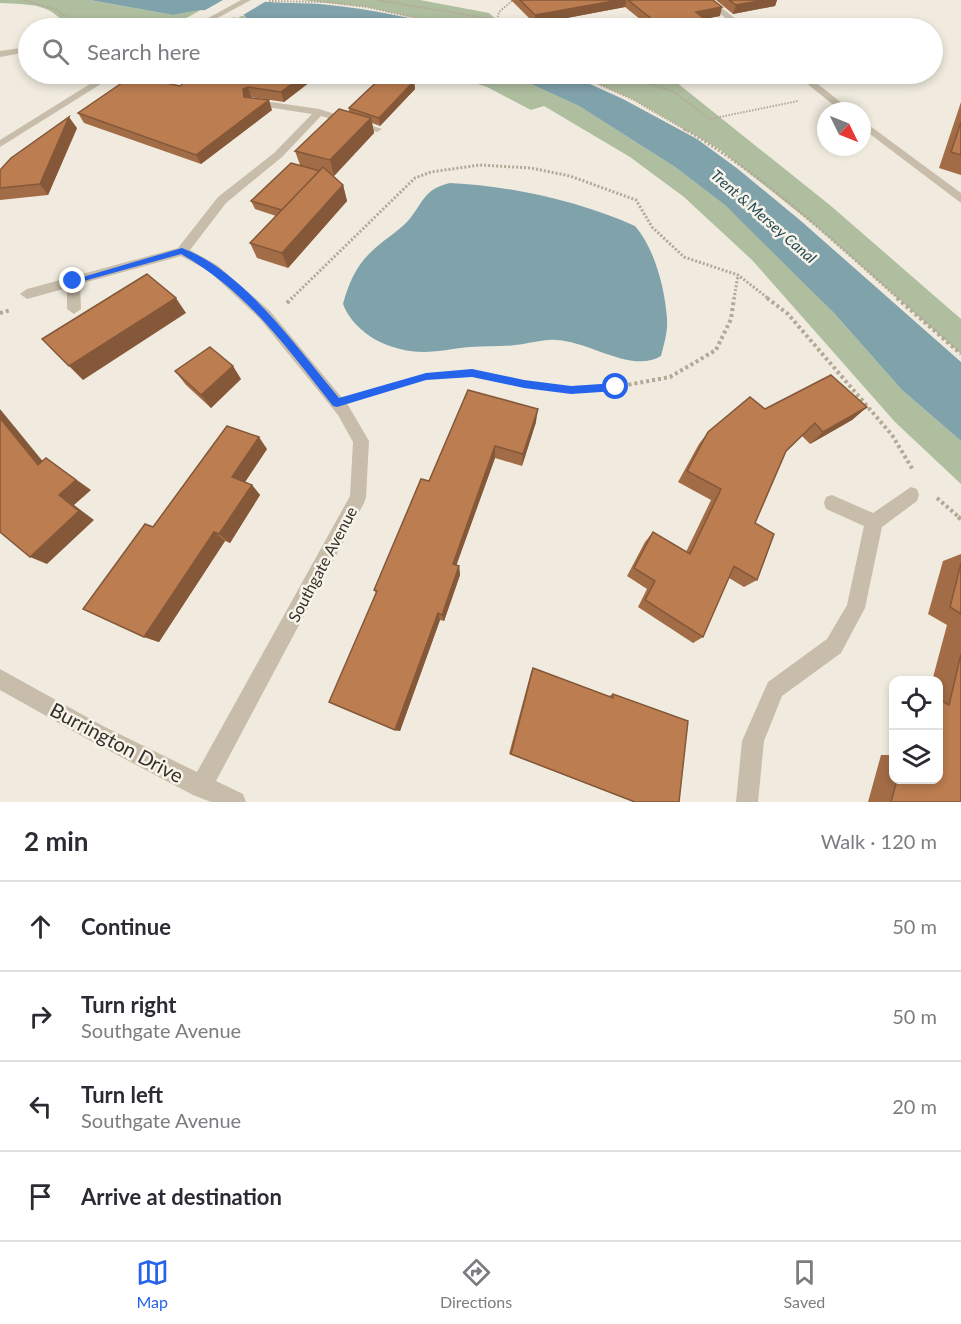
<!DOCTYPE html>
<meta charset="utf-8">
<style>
:root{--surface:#fff;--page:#f7f7f7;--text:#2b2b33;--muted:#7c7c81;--line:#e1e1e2;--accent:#2563eb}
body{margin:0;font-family:Lato,sans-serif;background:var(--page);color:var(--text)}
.controls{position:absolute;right:18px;bottom:18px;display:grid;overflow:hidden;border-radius:12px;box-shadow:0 3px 9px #0003}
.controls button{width:54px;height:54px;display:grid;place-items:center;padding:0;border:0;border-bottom:2px solid var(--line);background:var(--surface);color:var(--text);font:30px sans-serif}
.compass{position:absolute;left:817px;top:102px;width:54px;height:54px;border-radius:50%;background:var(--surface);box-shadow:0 3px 9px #0003;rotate:133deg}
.stop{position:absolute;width:18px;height:18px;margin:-14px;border:4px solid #2563eb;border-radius:50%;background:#fff}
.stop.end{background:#2563eb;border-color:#fff;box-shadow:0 2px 6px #0008}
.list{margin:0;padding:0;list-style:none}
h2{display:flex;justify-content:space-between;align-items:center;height:78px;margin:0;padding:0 24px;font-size:26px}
h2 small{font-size:20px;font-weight:400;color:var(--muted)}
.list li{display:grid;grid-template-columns:39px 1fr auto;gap:18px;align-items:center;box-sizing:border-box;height:90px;padding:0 24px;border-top:2px solid var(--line)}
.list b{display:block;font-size:22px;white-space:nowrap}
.list p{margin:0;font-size:20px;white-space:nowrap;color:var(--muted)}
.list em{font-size:20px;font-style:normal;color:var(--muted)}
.icon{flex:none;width:33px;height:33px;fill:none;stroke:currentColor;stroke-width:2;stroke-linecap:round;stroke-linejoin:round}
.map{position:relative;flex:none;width:961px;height:802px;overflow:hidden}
.search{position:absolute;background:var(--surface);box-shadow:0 3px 9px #0003;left:18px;right:18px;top:18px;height:66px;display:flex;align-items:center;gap:15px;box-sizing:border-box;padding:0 21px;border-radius:33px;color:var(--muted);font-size:22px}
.sheet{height:438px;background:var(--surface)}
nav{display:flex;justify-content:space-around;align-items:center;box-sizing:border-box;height:84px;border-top:2px solid var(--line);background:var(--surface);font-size:16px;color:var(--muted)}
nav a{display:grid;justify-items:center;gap:3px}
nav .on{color:var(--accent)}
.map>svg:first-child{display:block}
.green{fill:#afbe9f}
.water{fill:#80a2ab}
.pier{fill:#f0ebde}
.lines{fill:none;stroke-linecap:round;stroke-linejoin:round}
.path-far3{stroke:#b3a795;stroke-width:2;stroke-dasharray:1.5 1.5;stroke-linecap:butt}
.path-far2{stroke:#b3a795;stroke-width:3;stroke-dasharray:2 2;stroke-linecap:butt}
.path-far1{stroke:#b3a795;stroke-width:4;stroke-dasharray:3 3;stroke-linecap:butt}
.path{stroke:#b3a795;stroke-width:4.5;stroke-dasharray:4 4;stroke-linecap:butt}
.minor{fill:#c8bdab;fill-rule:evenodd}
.wall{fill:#a26c46}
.shaded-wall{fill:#845839}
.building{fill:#bc7d51;stroke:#845839;stroke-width:1.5}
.route{fill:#2563eb}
.labels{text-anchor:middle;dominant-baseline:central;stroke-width:5;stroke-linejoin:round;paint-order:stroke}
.far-water-label{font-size:15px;font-style:italic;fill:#234854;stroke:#f8f4ea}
.street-label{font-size:16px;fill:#36302a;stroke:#f8f4ea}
.near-street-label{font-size:20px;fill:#36302a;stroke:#f8f4ea}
</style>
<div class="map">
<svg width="961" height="802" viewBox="0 0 961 802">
<rect width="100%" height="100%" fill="#f0ebde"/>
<g class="green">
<path d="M0 0H90L173 15 201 10 168 28H68C50 2 30 5 0 3Z"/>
<path d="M301 0H420L489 13 497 20 527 28H459L367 7Z"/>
<path d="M238 15 244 16 248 21 296 23 330 28H212Z"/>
<path d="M446 74H509L579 106 675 167 726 206 772 249 834 313 902 390 961 441V484L895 422 752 260 684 197 630 157 544 106 531 110 487 87Z"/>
<path d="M576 74H653L676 82 831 206 961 319V354L818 228 719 149 634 100Z"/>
</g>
<g class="water">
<path d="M90 0H245C273 4 301 2 329 5 370 9 409 17 449 28H330L296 23 248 21 244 15 201 10 173 15Z"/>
<path d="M509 74H568L623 99 697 139 738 169 801 221 961 362V441L902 390 834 313 726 206 675 167 579 106Z"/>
<path d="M450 183C512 186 578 201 635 226 655 249 665 289 667 319 668 331 664 344 661 356 632 374 589 341 556 340 543 339 529 344 515 345 500 347 485 346 470 347 455 348 439 352 424 352 391 352 355 335 343 304 348 285 356 266 371 252 382 241 396 233 407 222 423 204 423 189 450 183Z"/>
</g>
<path class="pier" d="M223 0H268L238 18 200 13Z"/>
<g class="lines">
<g class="path-far3">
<path d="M24 0 55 9 76 23 108 28"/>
<path d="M377 0 497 20 517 28"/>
<path d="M269 1 325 2 367 7 459 28"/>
<path d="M497 20 499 12 513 0"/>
<path d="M64 28 75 23"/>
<path d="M576 74 634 100 687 131"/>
<path d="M624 74 674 92 710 119 798 101"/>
<path d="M135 76 160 82"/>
</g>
<g class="path-far2">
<path d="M684 129C763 174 831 239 899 299"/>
<path d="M291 299 415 178 431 172 480 165 531 168 570 176 636 200 652 227 684 257 738 275 769 299"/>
<path d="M734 299 738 275"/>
</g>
<g class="path-far1">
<path d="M767 298 788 314 892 435 913 470"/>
<path d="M897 298 961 354"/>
<path d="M287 303 292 298"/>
<path d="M0 313 11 310"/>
<path d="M363 395 427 377 472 373 524 384 571 390 616 387 670 377 716 350 731 319 734 298"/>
<path d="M937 498 960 518"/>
</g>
<path class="path" d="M958 517 961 519"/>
<g class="minor">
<path d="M241 0H251L199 28H190Z"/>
<path d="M703 0H712L747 28H738Z"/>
<path d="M28 47V52L0 57V51Z"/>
<path d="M106 74H117L0 147V140Z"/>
<path d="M795 74H805L852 111H841Z"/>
<path d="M251 99 319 109 382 129 377 132 321 116 282 157 226 203 190 250 217 265 270 311 348 405 369 441 366 497 364 503 216 781 243 794 246 802H211L193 795 89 740 0 690V669L103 726 197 772 350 496 353 442 338 415 260 319 209 271 181 256 80 284 81 309 74 314 67 309V288L27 299 20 294 27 289 178 248 218 197 274 153 312 114 248 104V100Z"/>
<path d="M862 120 961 193V203L862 128Z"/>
<path d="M911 487 917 489 919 495 917 501 882 527 865 608 841 653 782 696 764 741 758 802H736L742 741 768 682 827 639 847 605 864 526 826 509 824 503 826 497 832 495 873 513Z"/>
</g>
</g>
<g class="wall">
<path d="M511 0H713L720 16 704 19 715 28H651L625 7 535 24Z"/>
<path d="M716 0H777L775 6 733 14Z"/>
<path d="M194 74H318L319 75 284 102 251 97H250L272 110 201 164 84 123 78 113 180 86Z"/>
<path d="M705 74H757L756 75 716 83Z"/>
<path d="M414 81 415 89 380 126 372 123 374 133 334 176 332 175 343 185 347 201 288 268 257 258 250 243 276 216 255 209 251 201 300 165 295 151 349 112V108Z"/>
<path d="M961 102V175L939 168Z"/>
<path d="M77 128 48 195 0 200V170Z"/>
<path d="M175 371 241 379 211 408 186 385Z"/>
<path d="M867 407 852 420 810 444 802 436 786 452 755 523 757 580 744 587 729 578 703 637 693 643 638 607 647 589 627 576 645 542 653 532 686 552 711 500 678 482 699 444 708 432 765 409Z"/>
<path d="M536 422 522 466 495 458 456 565 459 566 460 575 444 621 440 620 400 731 395 730 376 593 374 590 429 481Z"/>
<path d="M267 449 245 482 252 485 260 495 230 543 225 541 159 642 144 637 153 527Z"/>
<path d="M961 554V802H868L881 755H894V780H939V681H932L947 625 928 614 943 561Z"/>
<path d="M533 668 609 696 613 694 679 802H634L509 754 531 672Z"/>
</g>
<g class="shaded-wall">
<path d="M619 0H626L625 7 535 24V15Z"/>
<path d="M765 0H777L775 6 733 14 736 5Z"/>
<path d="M722 7 720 16 693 21 696 12Z"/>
<path d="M305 74H318L319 75 284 102 281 92Z"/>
<path d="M719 74H757L756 75 716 83Z"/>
<path d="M414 81 415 89 380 126 379 118Z"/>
<path d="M248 87 251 97 246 99 244 97 243 89Z"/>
<path d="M269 100 272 110 201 164 196 155Z"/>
<path d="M69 117 77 128 48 195 40 184Z"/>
<path d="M371 118 374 133 334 176 330 160Z"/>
<path d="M343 185 347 201 288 268 282 253Z"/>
<path d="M176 298 186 313 83 380 69 366Z"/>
<path d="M233 366 241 379 211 408 201 395Z"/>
<path d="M867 407 852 420 810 444 823 432Z"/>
<path d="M0 409 54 475 38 465 0 418Z"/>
<path d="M538 409 536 422 522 466 523 454Z"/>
<path d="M259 437 267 449 241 488 232 477Z"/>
<path d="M495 446V458L454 572 453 564Z"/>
<path d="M46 458 91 490 74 505 94 520 47 564 30 557 59 495Z"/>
<path d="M252 485 260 495 230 543 219 534Z"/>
<path d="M214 532 225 541 159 642 144 637Z"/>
<path d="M459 566 460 575 444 621 442 615Z"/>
<path d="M438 613 440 620 400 731 395 730Z"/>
</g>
<g class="building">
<path d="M520 0H619L535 15Z"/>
<path d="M628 0H713L722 7 696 12 715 28H663Z"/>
<path d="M729 0H765L736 5Z"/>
<path d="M194 74H305L281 92 248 87 243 89 244 97 269 100 196 155 78 113 132 76 180 86Z"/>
<path d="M385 74H406L414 81 379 118 349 108Z"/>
<path d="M339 109 371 118 330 160 295 151Z"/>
<path d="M69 117 40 184 0 188V170L11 158Z"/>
<path d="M961 122V155L951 152Z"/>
<path d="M291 163 320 171 282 210 251 201Z"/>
<path d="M323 167 343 185 282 253 250 243Z"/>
<path d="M147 274 176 298 69 366 42 339Z"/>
<path d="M210 347 233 366 201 395 175 371Z"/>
<path d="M831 375 867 407 823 432 815 423 786 451 755 523 774 534 757 580 734 566 703 637 645 600 655 581 634 568 653 532 690 554 721 489 687 471 708 432 750 397 765 409Z"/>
<path d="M468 390 538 409 523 454 495 446 453 564 459 566 442 615 438 613 395 730 329 702 377 591 374 590 421 479 429 481Z"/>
<path d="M0 418 38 465 46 458 76 480 59 495 79 511 30 557 0 532Z"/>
<path d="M227 426 259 437 232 477 252 485 219 534 214 532 144 637 83 609 145 524 153 527Z"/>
<path d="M961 563V614L950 607Z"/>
<path d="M961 654V802H891L897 780H939V699L949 705Z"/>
<path d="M533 668 613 698V694L688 721 679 802H635L511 754Z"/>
</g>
<path class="route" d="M182 248C244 271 297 348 339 398L426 373 472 369 524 380 571 386 616 383 621 387 616 391 571 394 524 388 472 377 426 380 337 407 333 406C287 348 247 291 181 254L73 284 69 281Z"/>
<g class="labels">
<g class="far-water-label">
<text transform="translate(764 216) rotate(41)">Trent &amp; Mersey Canal</text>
</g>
<g class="street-label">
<text transform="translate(322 564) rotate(-62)">Southgate Avenue</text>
</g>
<g class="near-street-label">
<text transform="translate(117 742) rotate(28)">Burrington Drive</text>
</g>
</g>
</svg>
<div class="controls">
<button><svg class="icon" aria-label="locate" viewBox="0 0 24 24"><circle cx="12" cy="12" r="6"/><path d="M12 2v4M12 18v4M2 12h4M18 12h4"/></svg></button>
<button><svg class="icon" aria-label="layers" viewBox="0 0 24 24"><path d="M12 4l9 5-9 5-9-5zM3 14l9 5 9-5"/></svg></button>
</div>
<svg class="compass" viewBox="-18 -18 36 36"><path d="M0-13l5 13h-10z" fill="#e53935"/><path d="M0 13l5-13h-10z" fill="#7c7c81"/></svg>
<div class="stop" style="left:616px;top:387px"></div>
<div class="stop end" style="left:73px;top:281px"></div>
<div class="search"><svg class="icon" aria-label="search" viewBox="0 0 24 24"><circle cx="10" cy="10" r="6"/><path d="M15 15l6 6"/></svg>Search here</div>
</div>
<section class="sheet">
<h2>2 min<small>Walk · 120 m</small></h2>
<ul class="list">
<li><svg class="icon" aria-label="ahead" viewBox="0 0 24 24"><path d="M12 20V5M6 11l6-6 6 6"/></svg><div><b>Continue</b></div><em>50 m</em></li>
<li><svg class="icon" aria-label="right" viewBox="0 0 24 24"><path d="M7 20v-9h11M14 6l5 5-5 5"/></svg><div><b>Turn right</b><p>Southgate Avenue</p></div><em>50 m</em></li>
<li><svg class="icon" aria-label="left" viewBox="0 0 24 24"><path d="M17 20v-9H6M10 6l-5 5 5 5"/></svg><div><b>Turn left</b><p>Southgate Avenue</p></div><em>20 m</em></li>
<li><svg class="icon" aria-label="arrive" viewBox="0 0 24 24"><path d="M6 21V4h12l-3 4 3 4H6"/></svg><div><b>Arrive at destination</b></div></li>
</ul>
</section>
<nav>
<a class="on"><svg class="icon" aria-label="map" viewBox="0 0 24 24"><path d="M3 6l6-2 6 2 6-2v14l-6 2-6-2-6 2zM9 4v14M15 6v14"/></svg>Map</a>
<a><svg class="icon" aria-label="directions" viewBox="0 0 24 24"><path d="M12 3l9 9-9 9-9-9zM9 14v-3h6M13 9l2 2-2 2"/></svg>Directions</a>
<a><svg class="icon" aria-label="saved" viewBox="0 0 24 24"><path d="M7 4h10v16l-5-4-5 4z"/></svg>Saved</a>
</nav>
